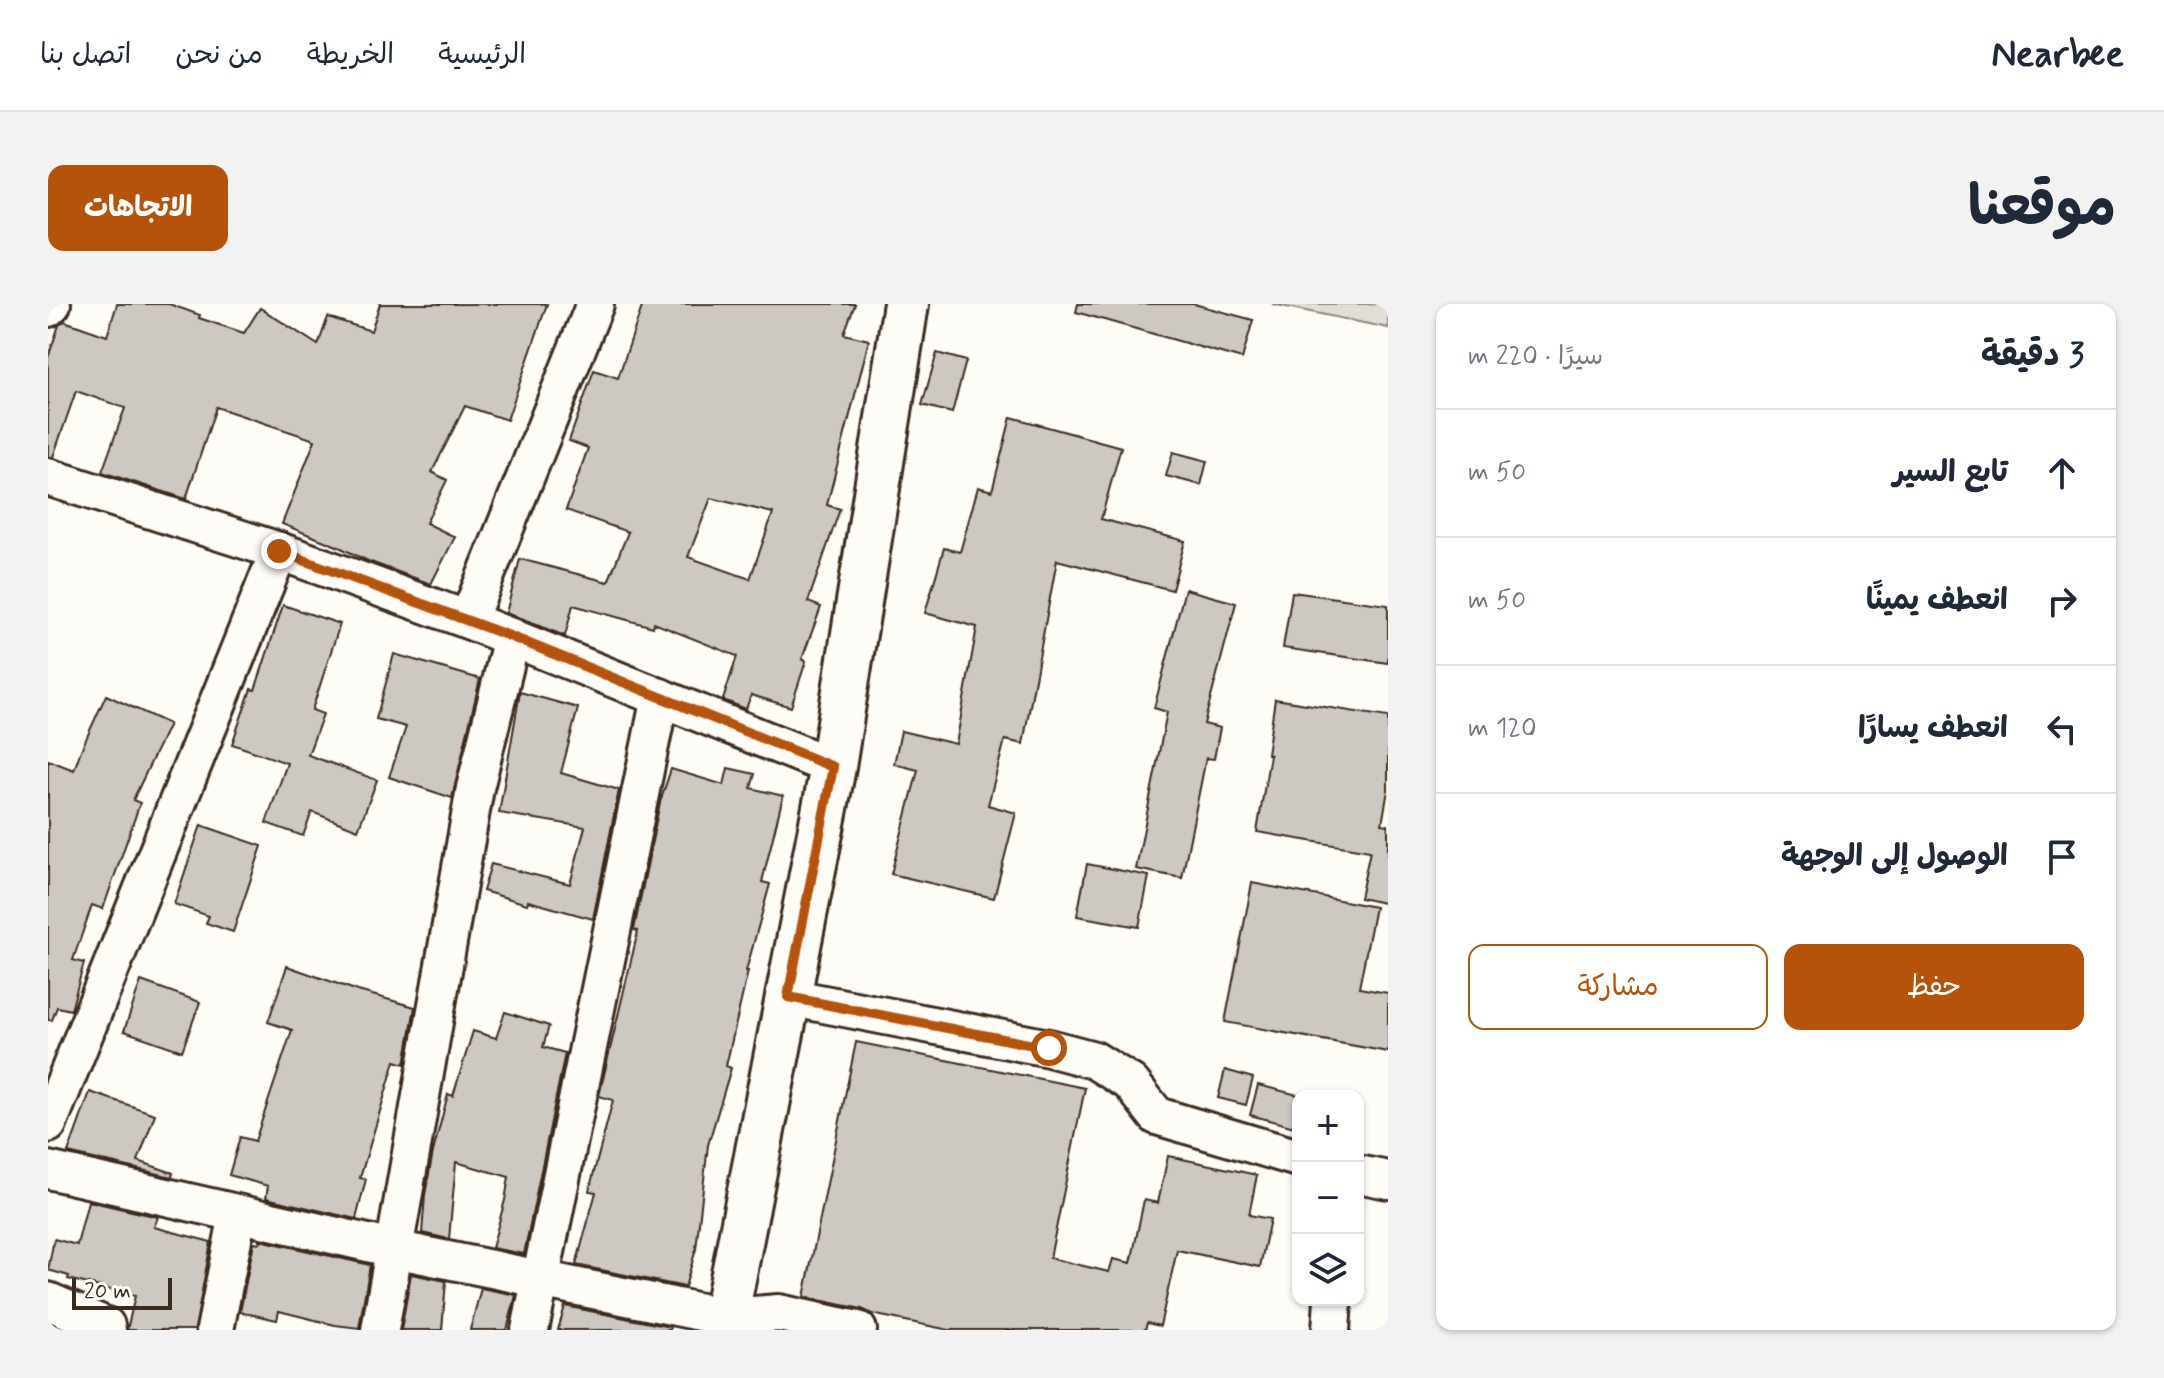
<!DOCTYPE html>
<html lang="ar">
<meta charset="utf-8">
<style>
:root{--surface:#fff;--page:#f2f2f3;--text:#1f2937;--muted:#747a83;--line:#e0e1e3;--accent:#b45309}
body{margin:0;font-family:Mynerve,"Playpen Sans Arabic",sans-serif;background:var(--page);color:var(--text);direction:rtl}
.controls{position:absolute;right:24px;bottom:24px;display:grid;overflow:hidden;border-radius:16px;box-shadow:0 2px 6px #0004}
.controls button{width:72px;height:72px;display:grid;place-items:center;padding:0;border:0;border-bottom:2px solid var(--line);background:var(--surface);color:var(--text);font:40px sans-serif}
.scale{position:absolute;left:24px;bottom:20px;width:100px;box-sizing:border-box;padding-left:8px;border:4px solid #3b2a1e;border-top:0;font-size:22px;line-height:28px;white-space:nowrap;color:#3b2a1e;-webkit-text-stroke:6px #fdfcf7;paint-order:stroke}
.stop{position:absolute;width:24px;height:24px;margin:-18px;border:6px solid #b45309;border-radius:50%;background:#fff}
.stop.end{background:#b45309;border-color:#fff;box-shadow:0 2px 8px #0008}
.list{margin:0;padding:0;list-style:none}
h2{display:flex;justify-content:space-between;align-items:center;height:104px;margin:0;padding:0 32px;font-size:34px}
h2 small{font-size:26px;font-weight:400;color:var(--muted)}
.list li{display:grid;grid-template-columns:52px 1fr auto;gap:24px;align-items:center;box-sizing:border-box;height:128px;padding:0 32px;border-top:2px solid var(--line)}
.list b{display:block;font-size:30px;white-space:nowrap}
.list em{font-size:26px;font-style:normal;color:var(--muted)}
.actions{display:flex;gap:16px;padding:24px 32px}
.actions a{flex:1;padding:18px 0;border:2px solid var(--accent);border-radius:16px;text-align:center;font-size:28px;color:var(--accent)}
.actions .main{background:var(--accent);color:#fff}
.icon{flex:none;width:44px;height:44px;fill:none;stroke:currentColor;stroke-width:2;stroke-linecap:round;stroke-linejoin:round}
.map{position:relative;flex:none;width:1340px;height:1026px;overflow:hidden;direction:ltr;border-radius:16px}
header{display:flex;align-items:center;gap:48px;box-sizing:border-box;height:112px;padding:0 40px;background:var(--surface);border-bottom:2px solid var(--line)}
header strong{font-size:38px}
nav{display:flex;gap:44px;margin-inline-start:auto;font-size:28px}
.intro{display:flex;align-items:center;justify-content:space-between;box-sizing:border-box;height:192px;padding:0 48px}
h1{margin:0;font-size:56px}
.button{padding:20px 36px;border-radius:16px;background:var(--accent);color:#fff;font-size:28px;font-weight:700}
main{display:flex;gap:48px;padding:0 48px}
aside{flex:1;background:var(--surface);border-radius:16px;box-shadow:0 2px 6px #0004}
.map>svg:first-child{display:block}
.green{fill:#e1ded7;stroke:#8e847a;stroke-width:2}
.building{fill:#cdc8c2;stroke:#3b2a1e;stroke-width:2;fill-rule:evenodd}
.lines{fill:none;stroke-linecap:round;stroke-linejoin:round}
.minor-casing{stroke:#3b2a1e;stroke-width:42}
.major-casing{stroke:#3b2a1e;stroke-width:50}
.minor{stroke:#fdfcf7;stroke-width:36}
.major{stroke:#fdfcf7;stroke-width:44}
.route{stroke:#b45309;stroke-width:10}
</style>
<header>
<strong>Nearbee</strong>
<nav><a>الرئيسية</a><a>الخريطة</a><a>من نحن</a><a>اتصل بنا</a></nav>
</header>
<div class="intro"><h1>موقعنا</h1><a class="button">الاتجاهات</a></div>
<main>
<aside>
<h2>3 دقيقة<small>سيرًا · 220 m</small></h2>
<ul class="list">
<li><svg class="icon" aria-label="ahead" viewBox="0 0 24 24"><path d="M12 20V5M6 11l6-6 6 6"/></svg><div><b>تابع السير</b></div><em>50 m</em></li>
<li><svg class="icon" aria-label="right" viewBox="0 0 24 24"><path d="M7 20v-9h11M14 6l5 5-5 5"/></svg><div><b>انعطف يمينًا</b></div><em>50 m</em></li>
<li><svg class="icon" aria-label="left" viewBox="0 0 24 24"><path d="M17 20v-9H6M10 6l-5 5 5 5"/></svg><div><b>انعطف يسارًا</b></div><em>120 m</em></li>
<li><svg class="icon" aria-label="arrive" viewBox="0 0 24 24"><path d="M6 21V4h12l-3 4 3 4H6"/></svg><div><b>الوصول إلى الوجهة</b></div></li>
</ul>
<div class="actions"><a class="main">حفظ</a><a>مشاركة</a></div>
</aside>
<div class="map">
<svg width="1340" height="1026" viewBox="0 0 1340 1026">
<rect width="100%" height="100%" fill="#fdfcf7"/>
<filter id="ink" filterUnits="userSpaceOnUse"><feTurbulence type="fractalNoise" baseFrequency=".0125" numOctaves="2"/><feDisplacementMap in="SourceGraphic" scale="16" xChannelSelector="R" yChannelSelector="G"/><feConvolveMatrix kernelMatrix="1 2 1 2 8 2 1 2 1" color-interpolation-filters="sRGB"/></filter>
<g filter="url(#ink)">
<path class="green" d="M1224 0H1340V24Z"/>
<g class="building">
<path d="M69 0H121L152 11 151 14 196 29 212 4 270 41 280 13 323 27 332 0H499L459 116 417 102 384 168 399 176 378 219 407 233 383 280 320 257 289 242 234 220 267 136 168 103 138 195 54 168 77 104 28 87 5 153H0V54L11 21 16 17 59 32Z"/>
<path d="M595 0H807L796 30 821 36 779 201 792 205 760 298 773 303 754 355 758 357 743 403 703 391 698 405 675 396 689 352 606 319 605 323 525 301 517 332 458 309 472 255 560 278 580 228 518 206 540 144 521 137 546 66 570 74ZM663 194 725 209 702 275 640 253Z"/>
<path d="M1030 0H1146L1205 16 1194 55 1028 8Z"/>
<path d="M889 49 918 57 904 109 874 101Z"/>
<path d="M963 113 1073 143 1053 215 1137 237 1124 286 1009 256 975 440 957 436 940 501 968 509 946 594 843 570 870 466 846 460 853 427 908 440 929 323 877 309 896 244 912 248 930 183 944 187Z"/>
<path d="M1125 148 1159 157 1153 181 1118 172Z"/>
<path d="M1137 285 1188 299 1156 420 1172 424 1166 455 1158 454 1134 574 1088 565 1119 408 1106 404Z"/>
<path d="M1244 288 1340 301V359L1235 344Z"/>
<path d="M235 301 292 320 264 406 275 410 260 451 329 476 310 526 264 508 255 532 218 519 239 459 184 440 203 385 207 386Z"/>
<path d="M346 350 432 375 404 494 341 473 358 423 328 415Z"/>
<path d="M472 388 530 404 513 469 571 486 545 615 480 597 479 600 435 587 443 560 522 580 537 523 451 509Z"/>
<path d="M58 391 121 420 85 496 92 499 55 605 44 601 25 656 36 659 23 706 9 703 4 716H0V456L26 466 33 446Z"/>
<path d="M1227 395 1340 413V486L1334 520 1340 521V600L1312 594 1322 547 1209 528 1222 451 1219 450Z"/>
<path d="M680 464 707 470 703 484 735 492 714 578 722 580 698 667H700L678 762 683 764 660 841 648 945 637 983 528 961 548 888 541 887 565 796 551 792 590 627 586 626 612 498 623 465 676 481Z"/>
<path d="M153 521 214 542 185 628 158 619 161 612 126 600Z"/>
<path d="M1039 560 1101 572 1091 623 1029 612Z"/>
<path d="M1204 579 1327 603 1311 684 1340 689V748L1177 718Z"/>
<path d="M239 662 310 687 367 703 357 760 347 757 312 874 318 875 308 915 218 894 220 882 181 871 192 833 207 837 244 726 220 718Z"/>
<path d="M93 677 152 698 134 747 76 727Z"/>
<path d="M457 708 501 722 495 743 517 749 476 950 444 944 457 896 461 873 408 858 401 935 374 929 377 891 385 848 400 790 405 792 425 727 448 734Z"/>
<path d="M808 738 1037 784 1002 954 1061 968 1065 955 1083 959 1096 896 1110 899 1120 852 1209 871 1201 911 1222 915 1212 963 1129 946 1112 1022 1099 1019 1097 1026H901L824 1010 814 1005 756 993Z"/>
<path d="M1177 766 1205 774 1198 801 1170 794Z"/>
<path d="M1210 781 1250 791V824L1202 811Z"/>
<path d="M42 788 107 810 90 857 125 869 124 873 20 849Z"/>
<path d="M40 897 110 913 106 923 163 938 147 1026H79L87 992 20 975 21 972 0 966 6 935 29 941Z"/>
<path d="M212 936 322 961 311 1024 287 1021 231 1007 229 1016 192 1008 206 938 212 939Z"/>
<path d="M363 970 398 977 394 1026H353Z"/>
<path d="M433 984 468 991 459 1026H422Z"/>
<path d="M517 1002 622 1023 621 1026H510Z"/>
</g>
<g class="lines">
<defs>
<g id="minor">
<path d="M0 4 4 0"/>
<path d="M0 173 231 247 420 316 785 463"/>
<path d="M420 316 547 0"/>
<path d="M740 693 1001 744 1046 756 1083 779 1109 812 1250 854"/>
<path d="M0 820 231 247"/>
<path d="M0 866 346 945 677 1013 731 1009 810 1026"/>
<path d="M1310 870 1340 876"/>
<path d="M0 997 58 1022 59 1026"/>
<path d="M167 1026 190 910"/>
<path d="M332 1026 427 484 464 333"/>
<path d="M482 1026 612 393"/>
<path d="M1283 1026 1285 996"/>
</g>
<path id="major" d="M675 1026 785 463 858 0"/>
</defs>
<use href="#minor" class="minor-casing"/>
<use href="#major" class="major-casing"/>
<use href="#minor" class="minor"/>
<use href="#major" class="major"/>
</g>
</g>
<g class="lines" filter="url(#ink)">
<path class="route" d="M231 247 464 333 785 463 740 693 1001 744"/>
</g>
</svg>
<div class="controls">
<button>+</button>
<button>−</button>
<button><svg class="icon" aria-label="layers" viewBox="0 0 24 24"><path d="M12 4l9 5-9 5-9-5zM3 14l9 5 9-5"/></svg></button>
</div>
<div class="scale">20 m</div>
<div class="stop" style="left:1001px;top:744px"></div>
<div class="stop end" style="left:231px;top:247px"></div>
</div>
</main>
